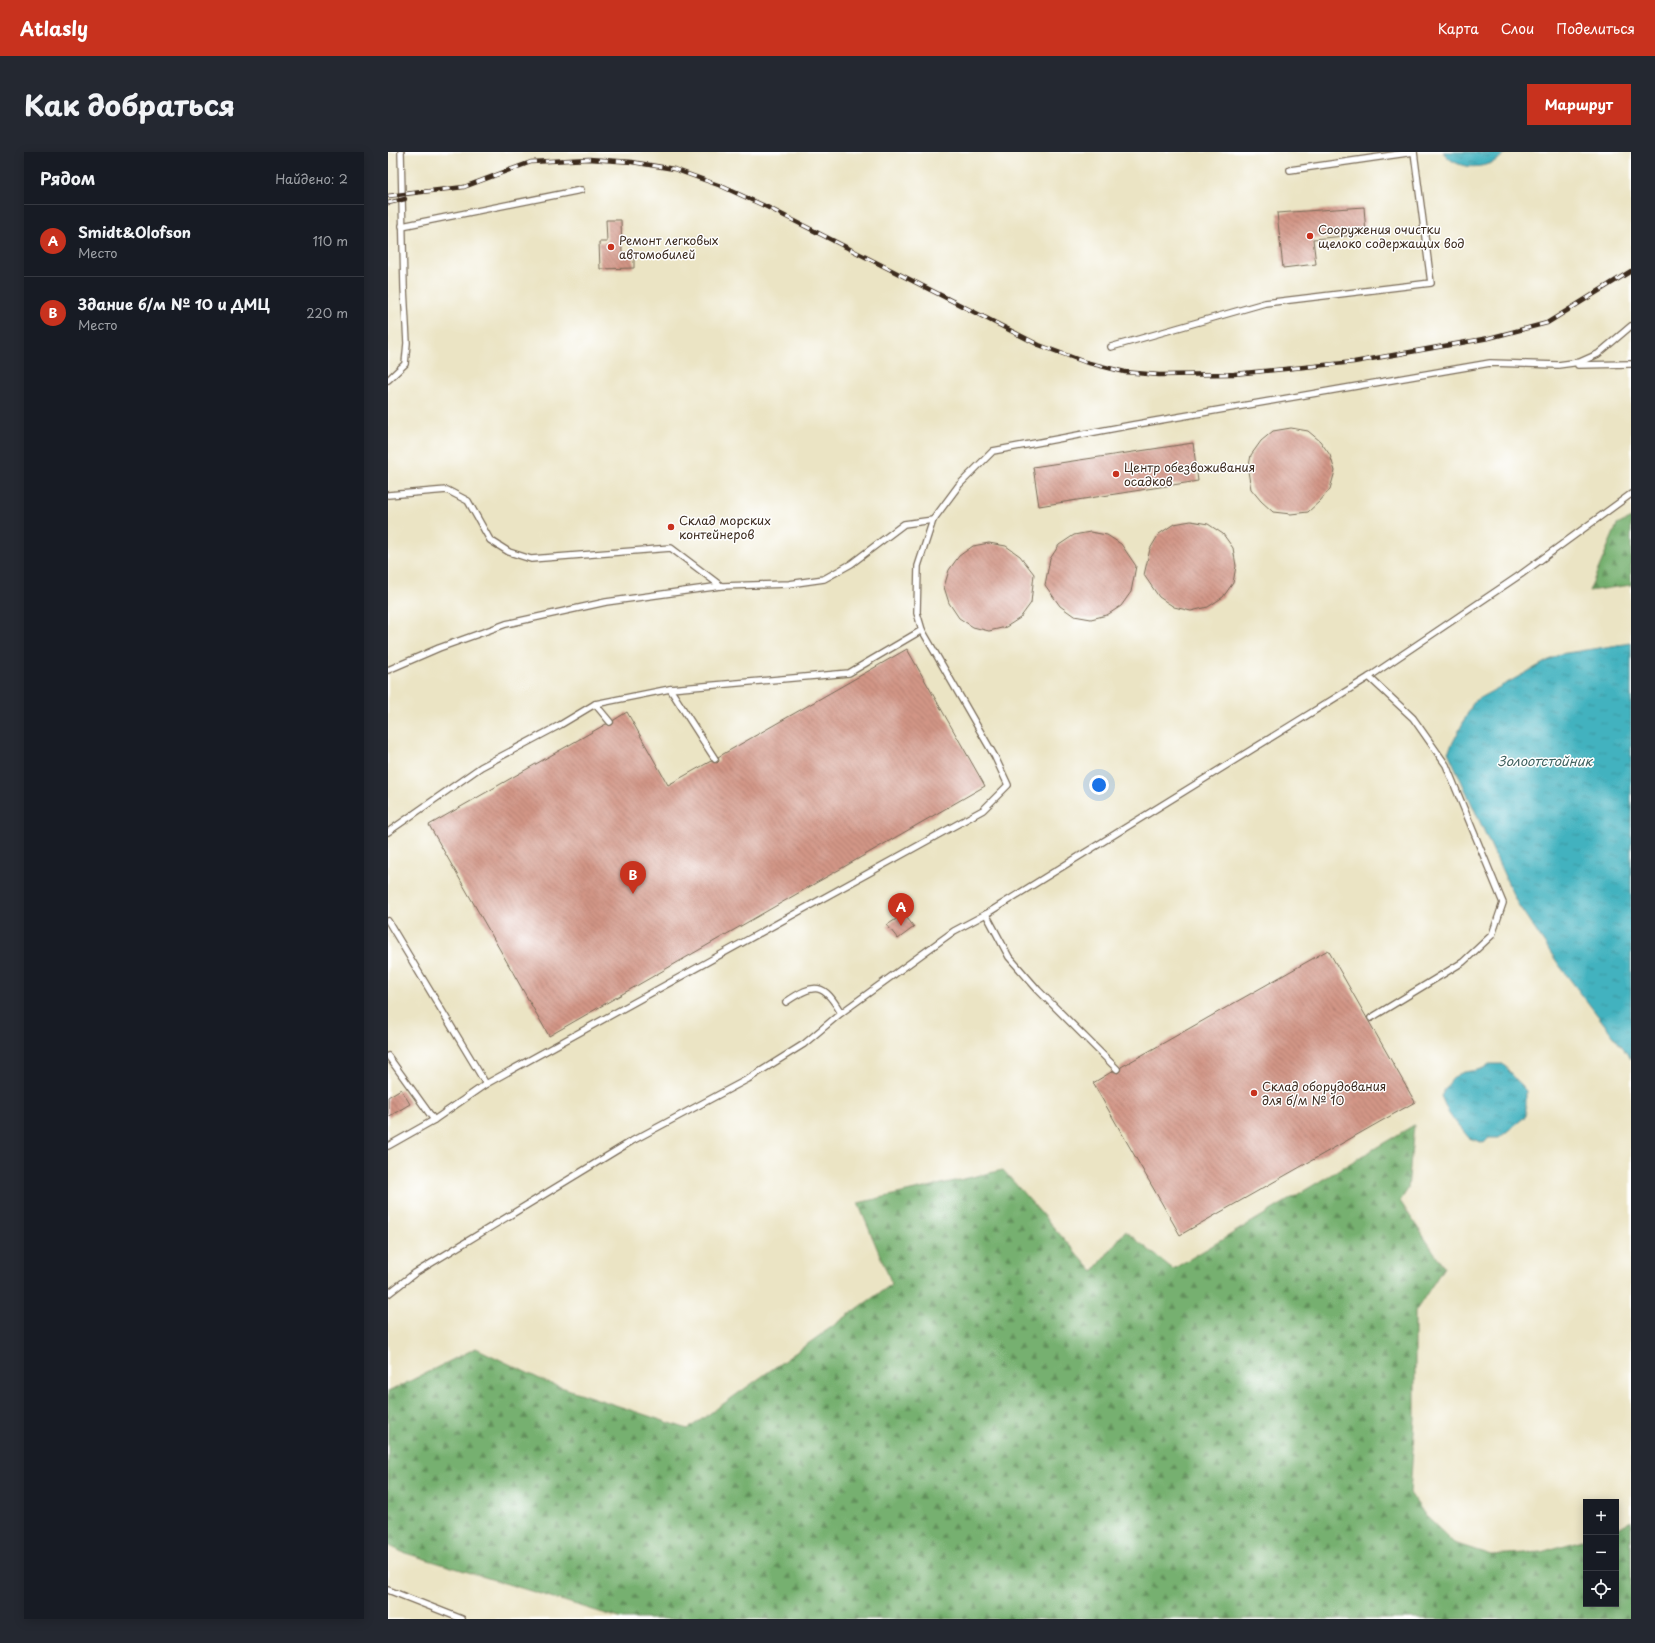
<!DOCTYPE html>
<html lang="ru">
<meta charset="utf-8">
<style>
:root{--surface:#171b24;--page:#242831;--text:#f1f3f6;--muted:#9ea1a6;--line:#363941;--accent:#c8321e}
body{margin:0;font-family:"Playpen Sans",sans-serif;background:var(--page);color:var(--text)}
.controls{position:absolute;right:12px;bottom:12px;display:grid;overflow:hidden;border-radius:0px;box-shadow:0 2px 10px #0003}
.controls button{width:36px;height:36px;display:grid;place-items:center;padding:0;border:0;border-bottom:1px solid var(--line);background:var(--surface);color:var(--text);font:20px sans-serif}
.you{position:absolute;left:711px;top:633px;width:14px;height:14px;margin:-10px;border:3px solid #fff;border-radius:50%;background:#1a73e8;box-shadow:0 0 0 6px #1a73e833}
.badge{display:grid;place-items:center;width:26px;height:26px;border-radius:50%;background:var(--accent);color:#fff;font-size:13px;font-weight:700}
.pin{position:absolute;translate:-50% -33px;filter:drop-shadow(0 1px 2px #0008)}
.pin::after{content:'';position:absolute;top:21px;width:14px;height:12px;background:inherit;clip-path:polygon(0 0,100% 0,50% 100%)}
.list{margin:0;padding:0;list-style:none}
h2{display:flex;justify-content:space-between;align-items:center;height:52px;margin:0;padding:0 16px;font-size:17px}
h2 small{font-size:13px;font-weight:400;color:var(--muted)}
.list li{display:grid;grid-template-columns:26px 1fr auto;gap:12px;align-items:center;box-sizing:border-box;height:72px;padding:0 16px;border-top:1px solid var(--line)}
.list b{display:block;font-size:15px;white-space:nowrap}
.list p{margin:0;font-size:13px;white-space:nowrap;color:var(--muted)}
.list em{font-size:13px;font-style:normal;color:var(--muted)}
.icon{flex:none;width:22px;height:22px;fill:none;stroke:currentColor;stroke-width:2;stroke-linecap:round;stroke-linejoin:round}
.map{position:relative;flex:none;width:1243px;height:1467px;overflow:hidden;border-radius:0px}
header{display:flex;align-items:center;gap:24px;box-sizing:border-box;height:56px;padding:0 20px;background:var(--accent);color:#fff}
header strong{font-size:19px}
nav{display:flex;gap:22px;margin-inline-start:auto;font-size:14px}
.intro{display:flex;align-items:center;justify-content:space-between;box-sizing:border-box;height:96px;padding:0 24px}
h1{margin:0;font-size:28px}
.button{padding:10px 18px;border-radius:0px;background:var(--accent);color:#fff;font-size:14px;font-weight:700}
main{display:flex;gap:24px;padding:0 24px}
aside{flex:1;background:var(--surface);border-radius:0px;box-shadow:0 2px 10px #0003}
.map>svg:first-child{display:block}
.forest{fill:url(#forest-firs);stroke:#586d46}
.water{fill:url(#water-ripples);stroke:#3f6e6e}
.building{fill:url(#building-back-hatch)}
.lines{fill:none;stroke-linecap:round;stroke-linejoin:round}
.lane-casing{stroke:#796b58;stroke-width:8}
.lane{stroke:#fff;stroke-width:5.5}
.rail-casing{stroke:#3b2a1e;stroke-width:4.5}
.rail{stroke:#fff;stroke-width:3;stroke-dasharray:9;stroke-linecap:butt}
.poi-dot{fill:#c8321e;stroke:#fff;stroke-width:1.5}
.labels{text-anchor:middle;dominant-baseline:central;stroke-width:3;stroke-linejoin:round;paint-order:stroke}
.poi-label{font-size:12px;fill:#3b2a1e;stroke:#fff;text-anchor:start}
.water-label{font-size:13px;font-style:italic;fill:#3e605e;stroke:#fff}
</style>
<header>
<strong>Atlasly</strong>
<nav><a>Карта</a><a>Слои</a><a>Поделиться</a></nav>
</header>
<div class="intro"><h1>Как добраться</h1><a class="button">Маршрут</a></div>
<main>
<aside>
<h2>Рядом<small>Найдено: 2</small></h2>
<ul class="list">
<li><span class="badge">A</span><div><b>Smidt&amp;Olofson</b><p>Место</p></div><em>110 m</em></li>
<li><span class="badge">B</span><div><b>Здание б/м № 10 и ДМЦ</b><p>Место</p></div><em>220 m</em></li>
</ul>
</aside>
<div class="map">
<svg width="1243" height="1467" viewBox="0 0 1243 1467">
<defs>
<pattern id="forest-firs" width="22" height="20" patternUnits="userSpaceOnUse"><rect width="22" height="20" fill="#76b06f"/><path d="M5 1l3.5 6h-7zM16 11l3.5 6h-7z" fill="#628f5b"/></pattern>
<pattern id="water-ripples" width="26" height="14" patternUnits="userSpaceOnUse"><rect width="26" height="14" fill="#43b2bf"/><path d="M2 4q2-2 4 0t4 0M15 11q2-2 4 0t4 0" fill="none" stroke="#39919b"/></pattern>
<pattern id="building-back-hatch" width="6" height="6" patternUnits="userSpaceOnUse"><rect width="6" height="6" fill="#d29586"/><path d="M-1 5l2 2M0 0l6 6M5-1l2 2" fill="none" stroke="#ac7a6d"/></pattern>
</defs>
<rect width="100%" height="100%" fill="#fff"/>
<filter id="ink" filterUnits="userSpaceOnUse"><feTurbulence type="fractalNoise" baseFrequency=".025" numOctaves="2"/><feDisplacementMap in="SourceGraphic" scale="8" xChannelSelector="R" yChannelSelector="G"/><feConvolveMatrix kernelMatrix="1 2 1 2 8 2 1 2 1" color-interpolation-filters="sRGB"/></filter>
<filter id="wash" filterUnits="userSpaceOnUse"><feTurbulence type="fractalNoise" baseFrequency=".012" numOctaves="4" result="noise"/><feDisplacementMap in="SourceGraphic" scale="16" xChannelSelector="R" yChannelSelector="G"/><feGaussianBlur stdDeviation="0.9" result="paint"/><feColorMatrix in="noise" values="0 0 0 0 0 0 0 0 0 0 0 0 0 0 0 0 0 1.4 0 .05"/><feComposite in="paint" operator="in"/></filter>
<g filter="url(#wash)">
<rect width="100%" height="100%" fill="#ebe4c4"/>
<g class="forest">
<path d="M1243 366V433L1201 439 1229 373Z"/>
<path d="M1026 973 1020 1037 1012 1049 1056 1115 1027 1160V1266L1022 1341 1037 1363 1066 1391 1103 1403 1153 1400 1198 1387V1452H1228V1377L1243 1368V1467H235L14 1400 0 1393V1240L88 1196 158 1230 300 1277 504 1132 470 1051 615 1018 705 1120 737 1079 785 1117Z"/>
</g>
<g class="water">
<path d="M1055 0H1119C1103 18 1070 21 1055 0Z"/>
<path d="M1243 491V907L1171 813 1129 751 1060 600 1086 549 1172 502Z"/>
<path d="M1101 912H1115L1138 939V964L1111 986H1101L1096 991 1081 986 1061 962 1053 944C1057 937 1063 926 1071 922 1081 917 1092 921 1101 912Z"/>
</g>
<g id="blocks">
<g class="building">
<path d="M976 55 978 82 925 87 928 112 895 116 889 61Z"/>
<path d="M218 68H233L234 101 246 100V116L212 117 211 90H219Z"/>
<path d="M903 276 920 279 932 289 942 303 947 319 942 337 932 349 920 360 903 362 885 360 873 349 863 337 860 319 863 303 873 289 885 279Z"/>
<path d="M805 291 810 329 651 354 645 315Z"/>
<path d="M803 369 820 372 835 382 845 396 848 414 845 431 835 445 820 455 803 459 786 455 771 445 756 423 762 397 771 382 786 372Z"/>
<path d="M702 380 719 383 733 392 748 414 743 440 733 454 719 463 703 467 686 464 672 454 657 433 662 407 671 393 686 383Z"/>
<path d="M601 391 618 394 632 404 646 422 643 451 632 466 618 475 601 479 585 475 571 466 561 451 556 435 561 418 571 404 585 394Z"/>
<path d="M519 497 597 634 161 884 41 673 218 572 224 573 226 568 239 560 280 633 323 609 329 611 331 609 330 605Z"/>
<path d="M516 762 526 775 510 787 499 773Z"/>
<path d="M940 798 1027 950 792 1083 705 931 725 919 730 921 733 915Z"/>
<path d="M13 937 22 952 0 965V945Z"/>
</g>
</g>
</g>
<g filter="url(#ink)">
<use href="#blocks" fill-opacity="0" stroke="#796b58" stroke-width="1"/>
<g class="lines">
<defs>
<g id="lane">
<path d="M902 18 1026 0"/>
<path d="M14 74 193 38"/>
<path d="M723 195 877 151 1043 131 1026 0"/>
<path d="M1190 213 1243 212"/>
<path d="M0 228 17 212 19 191 16 136 13 0"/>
<path d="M0 343 59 338 80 349 102 388 121 400 143 407 283 396 333 434"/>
<path d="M0 518 51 496 118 472 218 450 333 434 401 432 436 427 463 412 516 372 545 368"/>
<path d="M981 525 1025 566 1058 613 1115 751 1104 783 1075 810 983 866"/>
<path d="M282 537 327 607"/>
<path d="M207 552 222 570"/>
<path d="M0 680 93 615 172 573 207 552 282 537 461 521 534 478"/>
<path d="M598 762 621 805 650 838 729 917"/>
<path d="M0 769 98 932"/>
<path d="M398 850C427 830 436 831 453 861"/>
<path d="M0 904 46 968"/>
<path d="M0 994 46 968 98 932 595 658 620 633 607 605 534 478 529 461 530 414 545 368 571 333 605 299 744 273 1102 211 1170 213 1192 210 1210 202 1243 174"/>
<path d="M0 1142 27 1121 244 989 360 927 416 892 453 861 566 779 598 762 981 525 1132 423 1243 342"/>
<path d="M0 1438 74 1467"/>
</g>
</defs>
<use href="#lane" class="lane-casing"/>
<use href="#lane" class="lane"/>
<defs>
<g id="rail">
<path d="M0 44 76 35 143 10 201 7 244 10 286 17 333 34 379 55 651 193 697 210 737 220 771 223 846 222 966 210 1101 186 1159 171 1243 119"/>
<path d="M0 51 17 47"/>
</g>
</defs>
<use href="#rail" class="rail-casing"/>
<use href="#rail" class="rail"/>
</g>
</g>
<g class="poi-dot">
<circle cx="922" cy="84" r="4"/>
<circle cx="223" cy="95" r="4"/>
<circle cx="728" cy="322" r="4"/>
<circle cx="283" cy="375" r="4"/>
<circle cx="866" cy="941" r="4"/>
</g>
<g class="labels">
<g class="poi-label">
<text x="930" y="77">Сооружения очистки<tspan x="930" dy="14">щелоко содержащих вод</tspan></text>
<text x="231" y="88">Ремонт легковых<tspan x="231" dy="14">автомобилей</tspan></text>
<text x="736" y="315">Центр обезвоживания<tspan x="736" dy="14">осадков</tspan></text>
<text x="291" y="368">Склад морских<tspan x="291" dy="14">контейнеров</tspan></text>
<text x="874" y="934">Склад оборудования<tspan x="874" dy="14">для б/м № 10</tspan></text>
</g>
<g class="water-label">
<text x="1157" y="608">Золоотстойник</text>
</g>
</g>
</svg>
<div class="controls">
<button>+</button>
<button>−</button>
<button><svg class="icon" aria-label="locate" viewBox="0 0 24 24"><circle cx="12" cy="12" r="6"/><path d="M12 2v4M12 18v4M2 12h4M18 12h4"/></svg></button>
</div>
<div class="you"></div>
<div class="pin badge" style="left:513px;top:774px">A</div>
<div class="pin badge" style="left:245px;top:742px">B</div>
</div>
</main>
